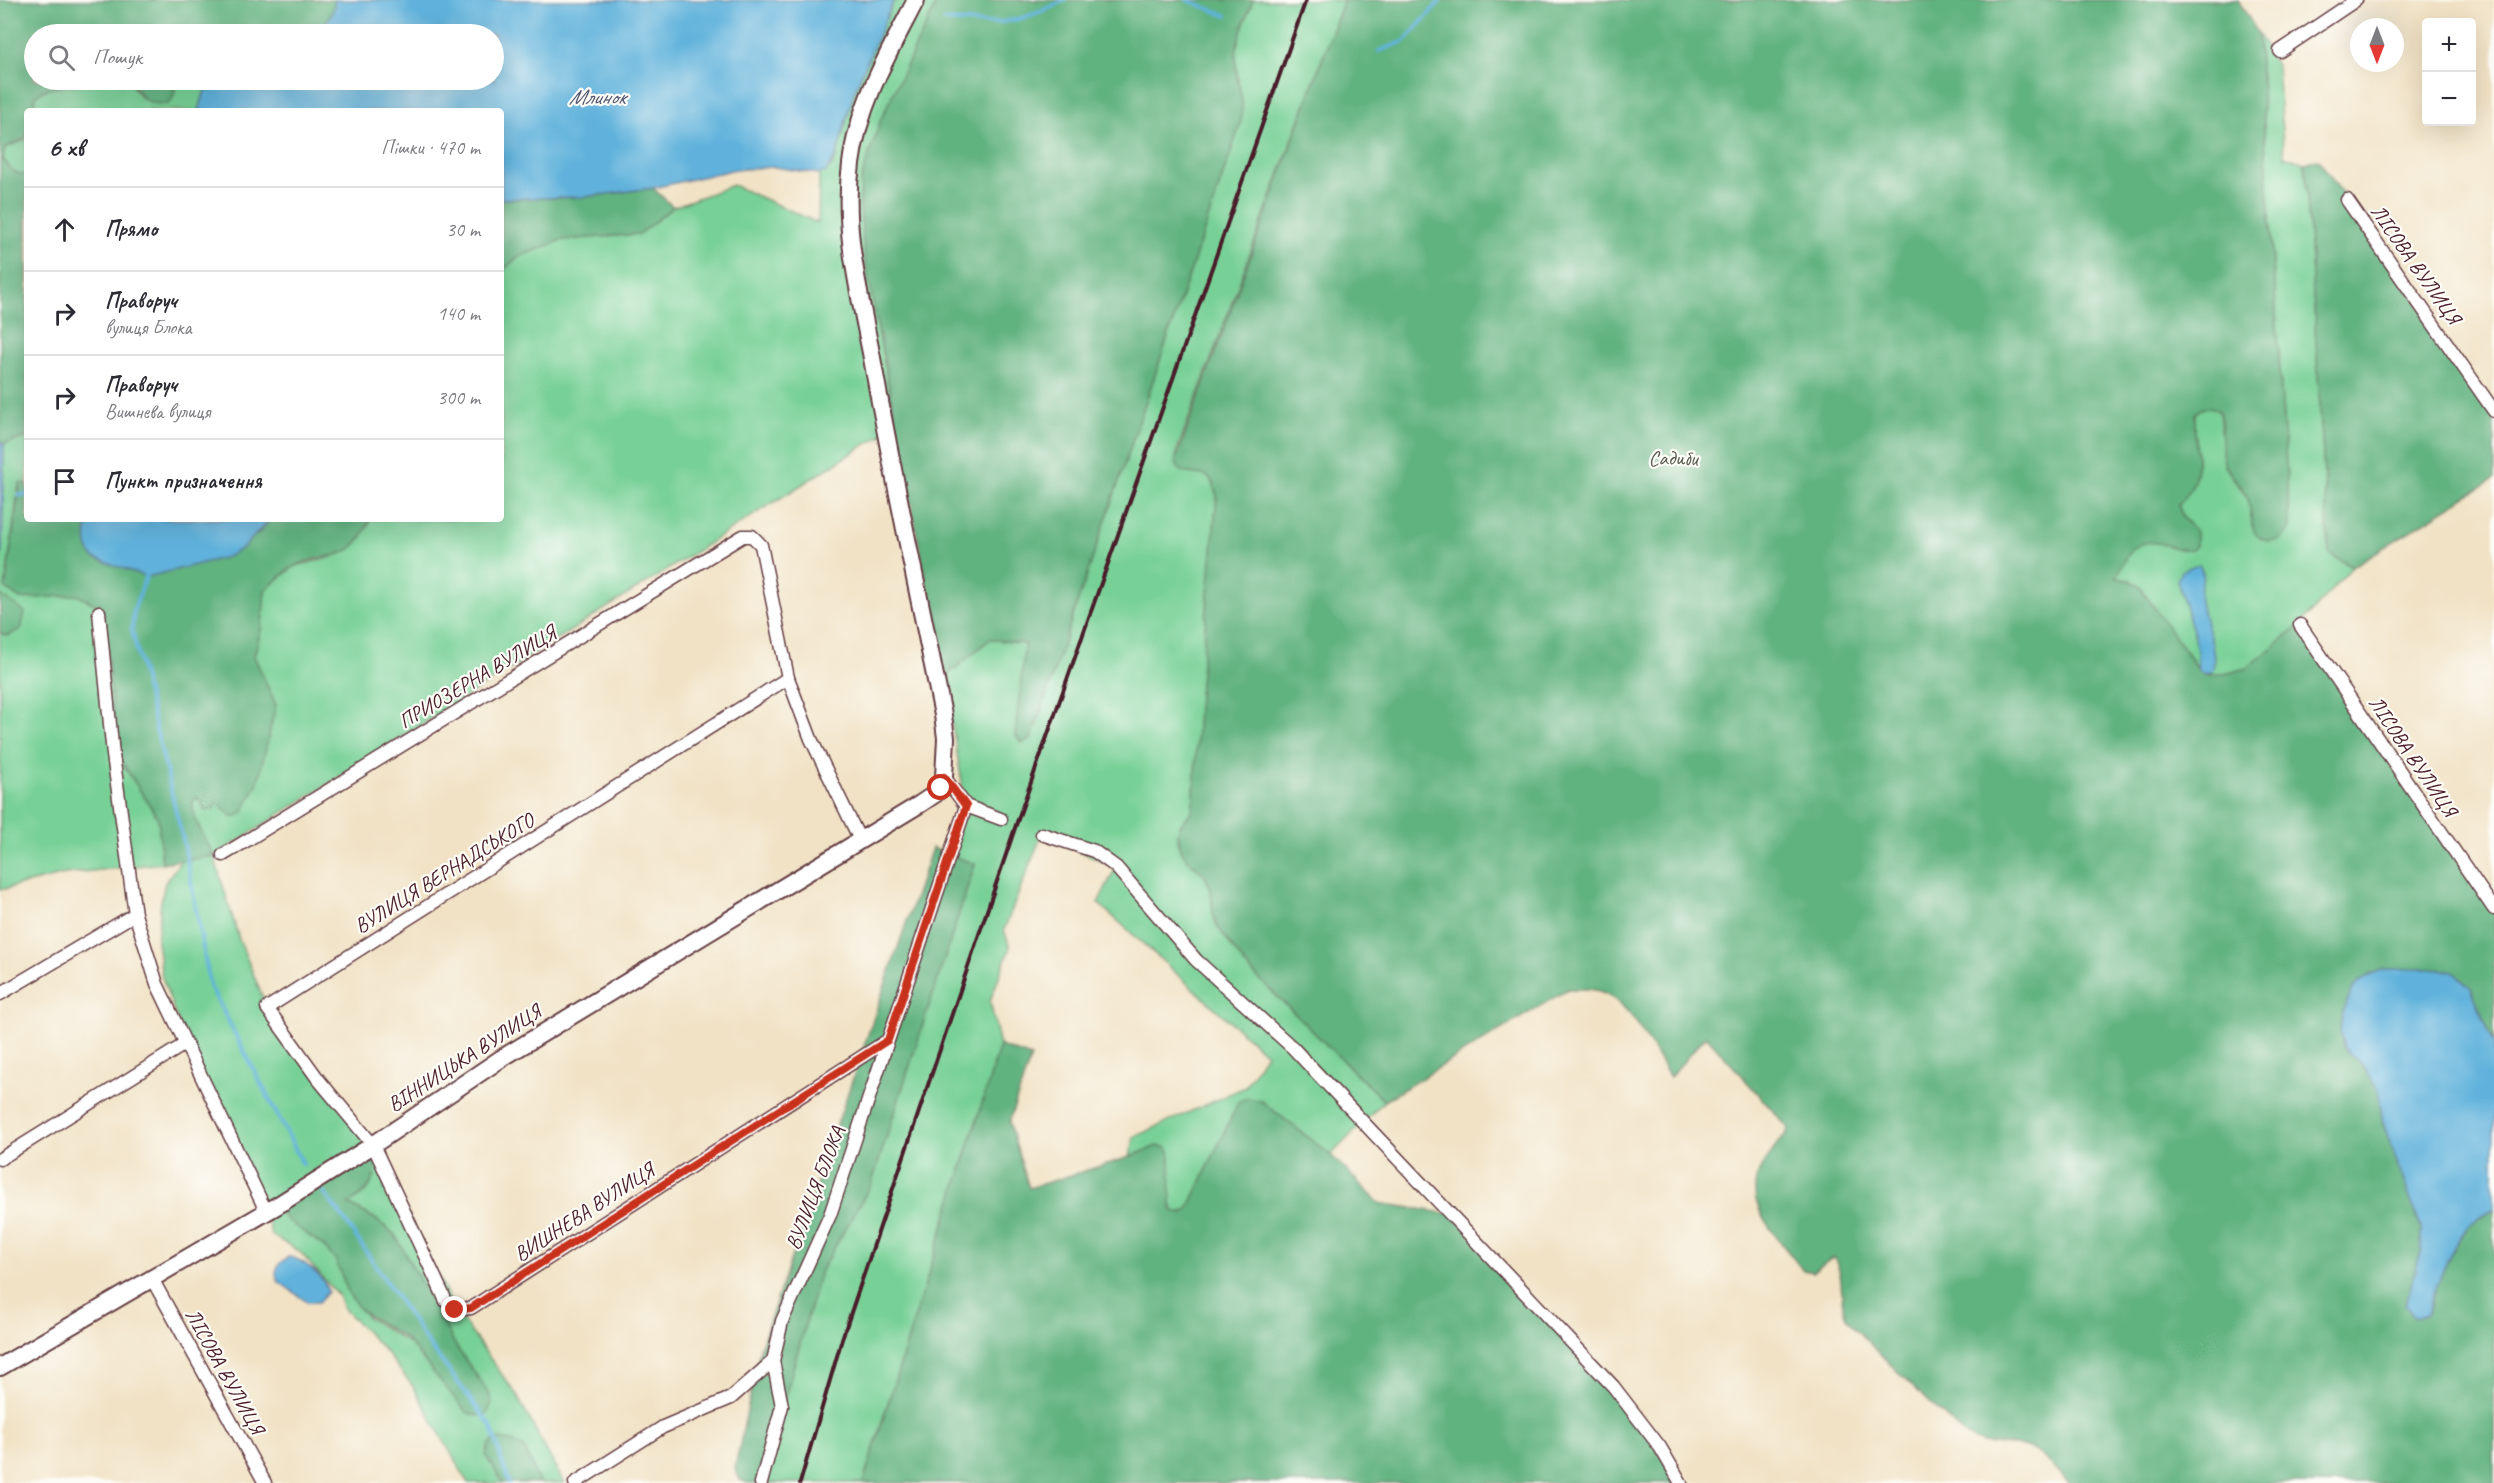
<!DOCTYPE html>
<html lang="uk">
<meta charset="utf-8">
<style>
:root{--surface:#fff;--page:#f2f2f3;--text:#2b2b33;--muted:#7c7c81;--line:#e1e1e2}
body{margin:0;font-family:Caveat,sans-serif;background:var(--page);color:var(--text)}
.controls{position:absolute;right:18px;top:18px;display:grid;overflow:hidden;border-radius:6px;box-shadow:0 6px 24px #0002}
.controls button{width:54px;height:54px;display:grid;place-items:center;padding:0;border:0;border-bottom:2px solid var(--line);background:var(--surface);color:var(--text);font:30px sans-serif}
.compass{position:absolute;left:2350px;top:18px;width:54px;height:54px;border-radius:50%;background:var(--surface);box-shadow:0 6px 24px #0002;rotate:180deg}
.stop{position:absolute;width:18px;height:18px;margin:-14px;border:4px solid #c8321e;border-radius:50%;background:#fff}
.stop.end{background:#c8321e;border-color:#fff;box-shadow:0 2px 6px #0008}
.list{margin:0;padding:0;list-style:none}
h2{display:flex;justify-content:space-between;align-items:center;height:78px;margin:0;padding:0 24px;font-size:26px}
h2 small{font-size:20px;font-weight:400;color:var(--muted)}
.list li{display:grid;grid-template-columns:39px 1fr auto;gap:18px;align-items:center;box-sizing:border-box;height:84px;padding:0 24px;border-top:2px solid var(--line)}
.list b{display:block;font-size:22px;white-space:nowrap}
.list p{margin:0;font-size:20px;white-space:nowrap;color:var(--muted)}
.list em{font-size:20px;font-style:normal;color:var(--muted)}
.icon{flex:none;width:33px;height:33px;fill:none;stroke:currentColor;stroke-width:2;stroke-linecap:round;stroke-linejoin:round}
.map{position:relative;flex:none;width:2494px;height:1483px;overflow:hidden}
.search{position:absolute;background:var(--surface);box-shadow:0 6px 24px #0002;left:24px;top:24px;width:480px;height:66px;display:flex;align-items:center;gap:15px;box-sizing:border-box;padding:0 21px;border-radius:33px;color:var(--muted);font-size:22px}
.panel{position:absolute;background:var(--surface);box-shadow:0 6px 24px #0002;left:24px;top:108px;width:480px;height:414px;border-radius:6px}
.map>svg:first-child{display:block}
.green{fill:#77d096;stroke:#607860;stroke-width:1.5;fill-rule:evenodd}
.forest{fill:#61b27f;stroke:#566855;stroke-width:1.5}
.water{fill:#61b2dc;stroke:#566884;stroke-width:1.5}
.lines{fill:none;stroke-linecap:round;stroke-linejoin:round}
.stream{stroke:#61b2dc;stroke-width:4}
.minor-casing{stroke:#633c42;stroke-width:15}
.tertiary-casing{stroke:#633c42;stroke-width:20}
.minor{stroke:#fff;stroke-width:12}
.tertiary{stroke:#fff;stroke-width:16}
.rail{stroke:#4a1f2b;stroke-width:4}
.route{stroke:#c8321e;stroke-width:8}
.labels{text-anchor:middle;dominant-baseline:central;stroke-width:4.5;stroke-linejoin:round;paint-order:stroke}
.street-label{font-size:21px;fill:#4a1f2b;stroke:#fdfcf7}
.park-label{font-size:21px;fill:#5a5d50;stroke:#fdfcf7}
.water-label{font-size:22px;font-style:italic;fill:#535a72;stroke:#fdfcf7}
</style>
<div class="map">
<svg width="2494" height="1483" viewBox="0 0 2494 1483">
<rect width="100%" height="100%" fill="#fdfcf7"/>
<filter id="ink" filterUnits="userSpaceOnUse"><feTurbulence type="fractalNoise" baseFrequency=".0167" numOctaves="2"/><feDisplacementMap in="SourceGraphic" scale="12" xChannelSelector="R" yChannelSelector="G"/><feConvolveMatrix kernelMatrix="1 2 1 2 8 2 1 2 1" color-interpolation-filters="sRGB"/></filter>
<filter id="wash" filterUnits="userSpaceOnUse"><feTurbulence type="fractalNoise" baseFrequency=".008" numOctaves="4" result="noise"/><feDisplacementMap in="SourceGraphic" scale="24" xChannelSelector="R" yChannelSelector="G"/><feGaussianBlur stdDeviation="1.35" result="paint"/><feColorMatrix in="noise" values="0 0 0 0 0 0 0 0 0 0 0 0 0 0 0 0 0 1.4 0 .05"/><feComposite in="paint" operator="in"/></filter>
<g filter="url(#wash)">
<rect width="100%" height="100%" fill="#f1e2c5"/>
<g class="green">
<path d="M894 0H938L881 119 861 180 860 207 865 259 896 428 863 446 214 856 239 939 267 1008 373 1145 455 1310 516 1394 564 1483H539C528 1457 529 1440 497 1439L486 1450 503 1483H468L412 1385 383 1349 343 1308 338 1295 299 1251 271 1235 266 1211 187 1047 162 977 157 941 161 901 165 883 181 860 214 856 195 819 192 803 197 797 205 810 217 802 276 705 254 656 262 626 265 590 295 566 332 557 369 524 370 519H501V272L518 257 562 240 639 234 673 207 733 185 818 223 819 174 831 167 836 157 854 92ZM374 1177 365 1191 347 1204 374 1218 395 1235 457 1348 489 1394 367 1317 350 1296 335 1259 323 1246 283 1216Z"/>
<path d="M1253 0H1344L1177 451 1176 459 1187 473H1203L1211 480 1217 496 1198 708 1194 796 1192 811 1179 827 1178 841 1187 859 1203 873 1211 888 1213 913 1245 965 1384 1101 1331 1155 1261 1101H1239L1188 1209 1178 1214 1173 1211 1157 1146 1130 1157 1134 1137 1245 1087 1266 1054 1098 903 1116 867 1042 834 1004 930 1010 947 990 1001 1000 1046 863 1483H761L820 1272 871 1185 975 864 950 858 966 806 944 678 990 639 1025 644 1015 735 1031 739 1240 125C1247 97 1235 85 1236 59 1236 39 1246 19 1253 0Z"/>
<path d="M2258 33 2277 67 2284 156 2305 163 2329 553 2352 567 2300 625 2256 662 2247 668 2225 674 2204 675 2130 580 2116 578 2129 553 2136 545 2174 387 2178 529 2196 532 2183 518 2178 504C2208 478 2193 449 2195 414 2203 406 2211 404 2219 412L2225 466 2250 502 2252 526 2290 527Z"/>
<path d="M101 80H128L141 98 175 89 172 80H208L199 111H32L36 95 46 89Z"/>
<path d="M27 136V174C16 176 9 168 3 159L5 148 22 141Z"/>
<path d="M27 437V484H19L5 588 20 599 77 595 103 608 117 755 158 818 162 863 65 874 0 890V562L2 550 4 444Z"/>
</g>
<g class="forest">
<path d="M0 0H335C334 19 321 29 304 34H34V80H101L46 89 36 95 32 111H27V136C21 143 12 143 5 148L3 159C9 168 16 176 27 174V437L4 444 0 442Z"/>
<path d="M938 0H1253C1246 19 1236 39 1236 59 1235 85 1247 97 1240 125L1031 739 1022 743 1015 735 1025 644 990 639 944 678 865 259 860 207 861 180 881 119Z"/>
<path d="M1344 0H2238L2258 33 2290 527C2285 537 2280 543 2268 541 2245 537 2255 510 2246 494 2240 482 2226 473 2223 459 2220 443 2224 427 2219 412 2211 404 2203 406 2195 414 2193 450 2208 477 2178 504L2183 518 2196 532V546L2192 550C2184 551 2177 548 2169 546 2135 535 2130 550 2116 578L2130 580 2140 587 2199 671 2204 675 2225 674 2247 668 2300 625 2494 909V1044L2471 988 2371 974 2354 987 2344 1048 2365 1068 2378 1089 2383 1123 2421 1229V1253L2405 1305 2427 1314C2441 1277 2453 1225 2494 1210V1483H2068C2062 1473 2037 1450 2027 1447 2007 1442 1987 1449 1969 1437 1953 1426 1850 1328 1845 1315 1839 1295 1845 1278 1834 1257L1813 1272 1804 1270 1797 1263C1777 1236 1739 1202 1762 1166 1770 1153 1781 1142 1789 1129L1706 1036 1670 1077C1654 1053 1632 1005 1605 993 1593 988 1580 989 1568 989L1384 1101 1245 965 1217 926 1213 913 1211 888 1203 873 1187 859 1181 850 1178 834 1179 827 1192 811 1194 796 1198 708 1217 496C1210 466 1202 479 1181 471L1177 466 1176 459Z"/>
<path d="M128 80H172C176 90 176 96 168 104 140 105 144 95 128 80Z"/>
<path d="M2318 159 2494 411V479L2352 567 2329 553 2305 163Z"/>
<path d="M653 188 673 207 639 234 562 240 518 257 501 272V199L584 197Z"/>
<path d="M20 483 27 484V519H87V527L257 535 270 519H370C353 567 329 549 295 566 284 572 275 582 265 590L262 626 254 656 276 705 258 782 242 814 232 817 217 802 214 809 205 810 197 797 192 803 195 819 214 856 162 863 158 818 117 755 103 608 77 595 20 599 5 588Z"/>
<path d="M0 594 25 612 21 629 7 636 0 633Z"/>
<path d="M932 848 975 864 871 1185 820 1272 761 1483H748L740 1480 735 1468 760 1349Z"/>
<path d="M1000 1046 1031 1057 1009 1122 1029 1188 1130 1157 1157 1146 1166 1147 1170 1153 1171 1207 1173 1211 1183 1213 1188 1209 1239 1101 1249 1098 1261 1101 1331 1155 1379 1203 1452 1214 1613 1386 1681 1483H863Z"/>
<path d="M373 1145C379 1175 375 1189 348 1204L374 1218 395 1235 457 1348 489 1393 492 1403 487 1414 476 1416 466 1412 406 1339 361 1311 350 1296 335 1259 323 1246 288 1221 283 1216 278 1205Z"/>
<path d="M497 1439C529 1440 528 1457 539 1483H503L486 1456 489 1444Z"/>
</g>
<g class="water">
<path d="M335 0H894L854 92 836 157 826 172 819 174 774 167 732 170 653 188 584 197 501 199V111H199L208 80H494V34H304C321 29 334 19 335 0Z"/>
<path d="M0 442 4 444 2 550 0 562Z"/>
<path d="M87 519H270L244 547 227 557 147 577 94 558C83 545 87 535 87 519Z"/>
<path d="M2195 565H2199C2208 578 2197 589 2200 602 2204 621 2219 653 2212 672L2204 675 2199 671 2195 637 2177 580 2182 571Z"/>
<path d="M2383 969H2440L2453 972 2471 988 2494 1044V1210C2453 1225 2441 1277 2427 1314L2414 1317 2405 1305 2421 1253V1229L2383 1123 2378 1089 2365 1068 2344 1048 2340 1032 2342 1012 2354 987 2362 979Z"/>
<path d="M288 1257C301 1257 327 1279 328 1292L319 1302H307L278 1281C273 1270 278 1263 288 1257Z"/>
</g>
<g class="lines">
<g class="stream">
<path d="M1187 0 1227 16"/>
<path d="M944 21C997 24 1016 26 1064 0"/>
<path d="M1379 51 1405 41 1441 0"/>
<path d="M18 495H27"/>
<path d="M148 572 134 609 132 630 185 848 210 986 303 1164"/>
<path d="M323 1192 342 1216 427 1342 491 1426 509 1483"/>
</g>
</g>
</g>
<g filter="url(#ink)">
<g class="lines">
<defs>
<g id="minor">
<path d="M2280 51 2356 0"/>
<path d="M2347 200 2494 411"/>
<path d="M99 612 113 755 135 914 157 984 266 1211"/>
<path d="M2300 625 2494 909"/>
<path d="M788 678 267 1008 318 1079 373 1145 446 1301 455 1310 471 1308 888 1040"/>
<path d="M944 777 966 806 1001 819"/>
<path d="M1042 834 1094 851 1116 867 1196 960 1293 1048 1613 1386 1660 1447 1681 1483"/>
<path d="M223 855 743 536H752L761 545 788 678 811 739 860 840"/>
<path d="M0 994 135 914"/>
<path d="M0 1159 185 1044"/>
<path d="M151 1277 265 1483"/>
<path d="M575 1483 663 1427 731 1398 773 1361 782 1321 830 1215 966 806"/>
<path d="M761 1483 782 1406 773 1361"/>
</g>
<path id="tertiary" d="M0 1367 278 1205 373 1145 502 1058 920 804 935 794 941 788 944 777 946 738 943 715C919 596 893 477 872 358 860 295 842 229 851 164 858 105 889 52 916 0"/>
</defs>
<use href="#minor" class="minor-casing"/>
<use href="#tertiary" class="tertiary-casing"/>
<use href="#minor" class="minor"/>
<use href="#tertiary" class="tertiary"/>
<path class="rail" d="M800 1483 842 1339 1016 825 1306 0"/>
</g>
</g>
<g class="lines" filter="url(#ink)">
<path class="route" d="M455 1310 471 1308 888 1040 966 806 944 777 941 788"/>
</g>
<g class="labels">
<g class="street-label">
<text transform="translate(2416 264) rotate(55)">ЛІСОВА ВУЛИЦЯ</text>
<text transform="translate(477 677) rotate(-31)">ПРИОЗЕРНА ВУЛИЦЯ</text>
<text transform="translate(2413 756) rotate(56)">ЛІСОВА ВУЛИЦЯ</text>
<text transform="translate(444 873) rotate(-32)">ВУЛИЦЯ ВЕРНАДСЬКОГО</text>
<text transform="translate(464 1058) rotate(-33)">ВІННИЦЬКА ВУЛИЦЯ</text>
<text transform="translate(815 1188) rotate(-69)">ВУЛИЦЯ БЛОКА</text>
<text transform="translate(584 1212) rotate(-33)">ВИШНЕВА ВУЛИЦЯ</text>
<text transform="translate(225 1371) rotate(61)">ЛІСОВА ВУЛИЦЯ</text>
</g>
<g class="park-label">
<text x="1673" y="458">Садиби</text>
</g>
<g class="water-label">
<text x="597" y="97">Млинок</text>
</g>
</g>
</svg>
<div class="controls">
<button>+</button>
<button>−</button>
</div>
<svg class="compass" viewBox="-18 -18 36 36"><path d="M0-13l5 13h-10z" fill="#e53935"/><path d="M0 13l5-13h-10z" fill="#7c7c81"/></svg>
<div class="stop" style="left:941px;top:788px"></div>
<div class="stop end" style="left:455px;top:1310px"></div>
<div class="search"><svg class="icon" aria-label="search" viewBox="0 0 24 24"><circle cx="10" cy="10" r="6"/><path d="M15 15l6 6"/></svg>Пошук</div>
<section class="panel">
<h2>6 хв<small>Пішки · 470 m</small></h2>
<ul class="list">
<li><svg class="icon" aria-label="ahead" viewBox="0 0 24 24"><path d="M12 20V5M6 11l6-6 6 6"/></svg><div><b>Прямо</b></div><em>30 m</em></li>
<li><svg class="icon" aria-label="right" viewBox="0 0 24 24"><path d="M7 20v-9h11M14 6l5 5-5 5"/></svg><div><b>Праворуч</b><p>вулиця Блока</p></div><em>140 m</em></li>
<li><svg class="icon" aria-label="right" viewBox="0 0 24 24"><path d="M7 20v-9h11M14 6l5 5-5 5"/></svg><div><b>Праворуч</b><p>Вишнева вулиця</p></div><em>300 m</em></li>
<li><svg class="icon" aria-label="arrive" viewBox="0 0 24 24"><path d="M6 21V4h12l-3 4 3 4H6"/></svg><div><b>Пункт призначення</b></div></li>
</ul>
</section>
</div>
